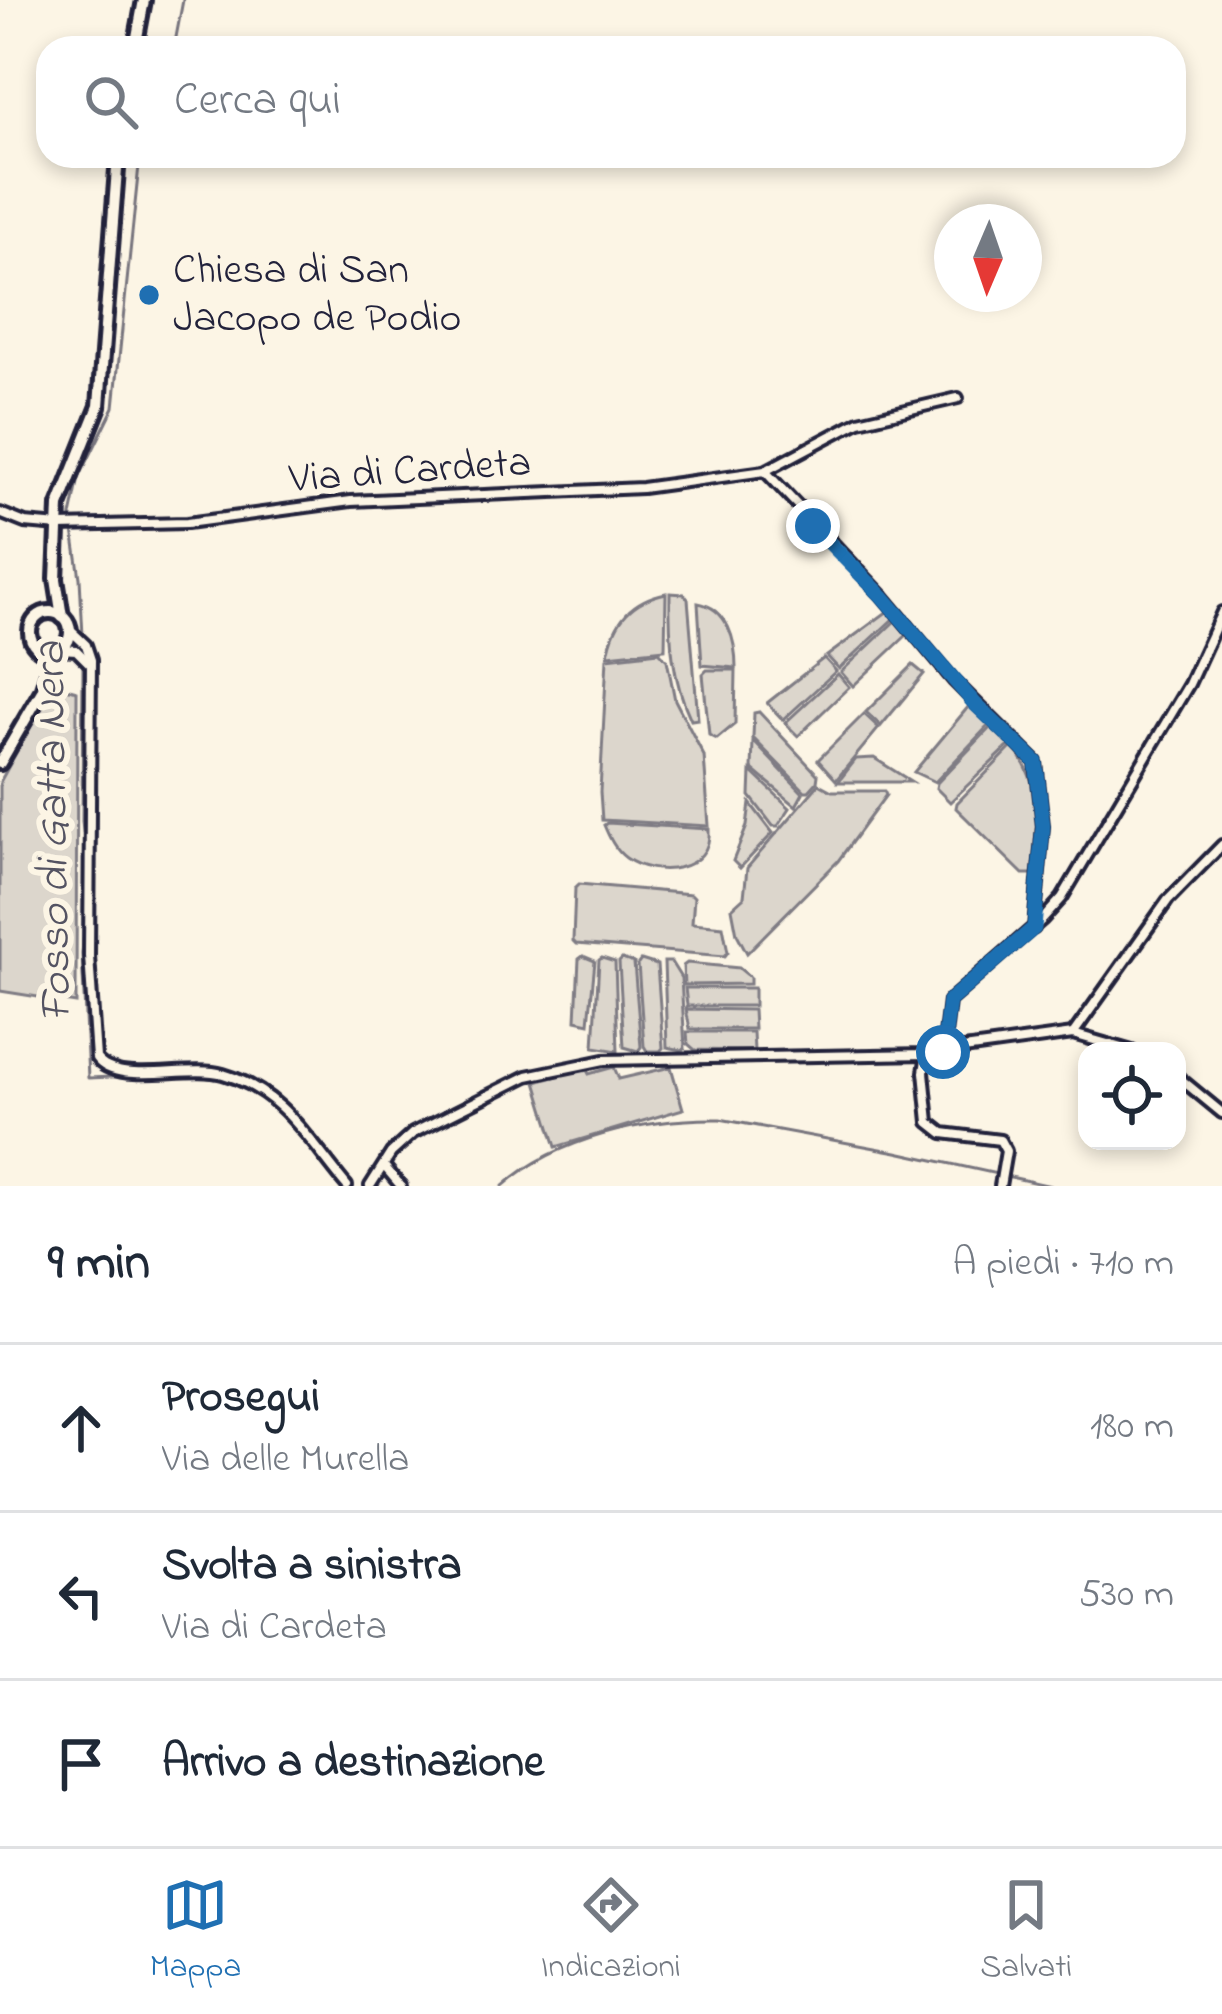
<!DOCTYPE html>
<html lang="it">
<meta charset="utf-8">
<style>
:root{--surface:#fff;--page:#f2f2f3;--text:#1f2937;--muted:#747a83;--line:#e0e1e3;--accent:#1f6fb2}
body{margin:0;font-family:"Indie Flower",sans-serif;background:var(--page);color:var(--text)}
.controls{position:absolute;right:36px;bottom:36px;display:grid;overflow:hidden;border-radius:24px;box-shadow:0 6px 18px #0003}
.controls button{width:108px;height:108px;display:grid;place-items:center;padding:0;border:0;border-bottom:3px solid var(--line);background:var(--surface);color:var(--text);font:60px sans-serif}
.compass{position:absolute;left:934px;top:204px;width:108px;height:108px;border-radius:50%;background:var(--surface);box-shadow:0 6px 18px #0003;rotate:182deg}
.stop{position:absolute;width:36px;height:36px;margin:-27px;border:9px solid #1f6fb2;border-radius:50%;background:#fff}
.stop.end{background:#1f6fb2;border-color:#fff;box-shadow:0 3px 12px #0008}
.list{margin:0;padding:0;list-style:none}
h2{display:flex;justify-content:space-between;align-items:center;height:156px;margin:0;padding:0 48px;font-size:51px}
h2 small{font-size:39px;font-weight:400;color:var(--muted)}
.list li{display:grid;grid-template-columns:78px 1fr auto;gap:36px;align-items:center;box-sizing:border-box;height:168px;padding:0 48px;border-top:3px solid var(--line)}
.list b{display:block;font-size:45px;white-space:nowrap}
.list p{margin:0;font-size:39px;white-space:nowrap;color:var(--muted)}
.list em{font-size:39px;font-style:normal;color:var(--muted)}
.icon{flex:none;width:66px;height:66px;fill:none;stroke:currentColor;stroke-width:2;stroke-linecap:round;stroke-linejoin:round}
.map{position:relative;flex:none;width:1222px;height:1186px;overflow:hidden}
.search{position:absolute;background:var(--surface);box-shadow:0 6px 18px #0003;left:36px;right:36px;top:36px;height:132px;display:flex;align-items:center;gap:30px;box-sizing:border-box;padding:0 42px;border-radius:36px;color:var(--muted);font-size:45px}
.sheet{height:660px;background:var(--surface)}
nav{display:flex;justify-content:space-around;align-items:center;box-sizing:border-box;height:168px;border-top:3px solid var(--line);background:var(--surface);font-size:33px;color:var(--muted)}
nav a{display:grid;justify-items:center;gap:6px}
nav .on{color:var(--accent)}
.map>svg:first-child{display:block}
.green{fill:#dcd6cc;stroke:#7f7c84;stroke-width:3}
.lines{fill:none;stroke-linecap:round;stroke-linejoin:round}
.stream{stroke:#78757e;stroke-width:3}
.minor-casing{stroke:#22223b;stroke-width:16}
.major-casing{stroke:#22223b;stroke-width:20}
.minor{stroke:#fcf5e5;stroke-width:8}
.major{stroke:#fcf5e5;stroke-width:10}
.route{stroke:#1f6fb2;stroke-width:15}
.poi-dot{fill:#1f6fb2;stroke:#fcf5e5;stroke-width:4.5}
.labels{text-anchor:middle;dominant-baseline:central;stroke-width:12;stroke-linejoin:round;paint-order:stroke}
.poi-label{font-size:42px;fill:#22223b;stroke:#fcf5e5;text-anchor:start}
.street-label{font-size:42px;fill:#22223b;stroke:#fcf5e5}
.water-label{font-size:45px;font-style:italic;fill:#545362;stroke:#fcf5e5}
</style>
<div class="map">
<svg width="1222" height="1186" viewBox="0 0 1222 1186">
<rect width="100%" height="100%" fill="#fcf5e5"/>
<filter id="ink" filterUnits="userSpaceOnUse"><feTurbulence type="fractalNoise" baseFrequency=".00833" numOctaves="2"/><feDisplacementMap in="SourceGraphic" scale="24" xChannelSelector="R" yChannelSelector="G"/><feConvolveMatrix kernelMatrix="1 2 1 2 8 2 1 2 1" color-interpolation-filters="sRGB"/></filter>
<g filter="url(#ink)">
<g class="green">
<path d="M666 593 665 649 608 655C614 620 632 600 666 593Z"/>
<path d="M670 593 684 594 688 599 698 719 691 720C672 679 669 638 670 593Z"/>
<path d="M698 603C728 608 736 641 736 668L702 665Z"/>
<path d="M888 611 894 618 839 669 827 656Z"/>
<path d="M895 621 907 635 853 686 841 672Z"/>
<path d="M659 652 667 660 675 700 704 756 709 826 602 820 600 792 607 658Z"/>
<path d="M824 658 836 671 783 720 767 703Z"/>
<path d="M913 665 924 674 881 726 866 712Z"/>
<path d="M707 670H736L735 724 717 739 709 735 703 674Z"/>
<path d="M838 674 849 687 798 736 785 723Z"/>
<path d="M58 686 77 691 76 1003 0 991V782L52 688Z"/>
<path d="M969 706 989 725 935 782 914 772Z"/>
<path d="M759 712 818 775 817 782 809 791H805L753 738 754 713Z"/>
<path d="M864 714 879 728 836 780 818 760Z"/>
<path d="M991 727 1010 745 950 802 936 788 937 783Z"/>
<path d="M753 741 803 793 796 806 752 769Z"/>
<path d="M1012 747C1045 783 1036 829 1034 874H1023L956 808 957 803Z"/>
<path d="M874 758 912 782H838L856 759Z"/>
<path d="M751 771 790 808 778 826H773L750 796Z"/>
<path d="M819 784 832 791H884L886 795 838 861 747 953 737 934 732 908 744 897 747 868Z"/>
<path d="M750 803 773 833 740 868 733 861 747 826Z"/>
<path d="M607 823 709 829C713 872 655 879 626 858 615 850 609 837 604 825Z"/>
<path d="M579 884 691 894 694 897 692 923 723 926 728 952 725 956 576 944 573 941 575 888Z"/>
<path d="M583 956 595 961 589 1023 576 1020 579 959Z"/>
<path d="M602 958 615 962 618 1051 594 1047 599 960Z"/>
<path d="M622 959 634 963 641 1047 638 1051 624 1047 619 962Z"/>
<path d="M641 960 657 965 663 1048 660 1051H647L644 1046 638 964Z"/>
<path d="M664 962H671L681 978 685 1048 682 1050 667 1047Z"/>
<path d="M687 963 739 968 750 977V984L684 985 683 966Z"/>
<path d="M685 988H754V1006H687Z"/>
<path d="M686 1009 753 1010 754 1029H690Z"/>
<path d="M687 1032H753L754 1051 695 1050 688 1044Z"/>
<path d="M614 1067 619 1079 671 1067 683 1109 556 1147 536 1082 586 1068 589 1074Z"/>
</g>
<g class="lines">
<g class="stream">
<path d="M174 48 183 0"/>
<path d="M83 636 80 578 71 516 79 478 114 407 140 156"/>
<path d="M83 663 82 822 86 857"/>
<path d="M86 903 82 954 88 1078 137 1076"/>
<path d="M189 1075 231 1081 264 1098"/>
<path d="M293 1125 339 1186"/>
<path d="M503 1186C558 1137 648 1118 720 1119L897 1152 1051 1186"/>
</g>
<defs>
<g id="minor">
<path d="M765 471 859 421 958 398"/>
<path d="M0 513 25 523 59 526 187 523 351 501 642 488 765 471 882 595 954 681 1036 762 1043 826 1034 928"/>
<path d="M69 629 86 645 91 660 89 956 96 1058C116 1087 188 1064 223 1074 283 1091 309 1141 347 1186"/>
<path d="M60 649 76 650 90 664"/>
<path d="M1073 1034 1168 900 1222 845"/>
<path d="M943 1052 949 1001 1043 919 1062 898 1189 684 1222 612"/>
<path d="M927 1054 924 1072 929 1122 943 1133 1000 1140 1006 1151 1000 1186"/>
<path d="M1177 1076 1222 1113"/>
<path d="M384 1166 401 1186"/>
<path d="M370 1186 391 1153 413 1133 527 1076 604 1060 927 1054 1073 1034 1132 1051"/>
</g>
<g id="major">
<path d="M135 48 144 0"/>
<circle cx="50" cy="632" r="20"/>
<path d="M62 617 56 579 59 506 99 406 118 156"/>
<path d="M0 763 42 691 55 651"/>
</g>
</defs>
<use href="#minor" class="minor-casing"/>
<use href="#major" class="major-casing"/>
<use href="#minor" class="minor"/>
<use href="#major" class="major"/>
</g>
</g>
<g class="lines" filter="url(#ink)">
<path class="route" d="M813 526 882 596 975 704 1036 762 1043 826 1034 928 949 1001 943 1052"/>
</g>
<circle class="poi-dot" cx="149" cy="295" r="12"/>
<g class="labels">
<g class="poi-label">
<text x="173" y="271">Chiesa di San<tspan x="173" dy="48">Jacopo de Podio</tspan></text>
</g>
<g class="street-label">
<text transform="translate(410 472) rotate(-4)">Via di Cardeta</text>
</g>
<g class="water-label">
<text transform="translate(55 832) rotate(-91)">Fosso di Gatta Nera</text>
</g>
</g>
</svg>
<div class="controls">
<button><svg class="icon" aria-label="locate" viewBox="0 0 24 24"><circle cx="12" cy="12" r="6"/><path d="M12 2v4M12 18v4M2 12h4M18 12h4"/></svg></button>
</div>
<svg class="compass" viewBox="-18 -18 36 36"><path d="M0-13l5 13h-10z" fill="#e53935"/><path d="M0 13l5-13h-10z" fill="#747a83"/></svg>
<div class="stop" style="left:943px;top:1052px"></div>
<div class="stop end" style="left:813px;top:526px"></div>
<div class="search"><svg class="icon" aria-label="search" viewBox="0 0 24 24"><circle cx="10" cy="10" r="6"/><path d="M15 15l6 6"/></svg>Cerca qui</div>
</div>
<section class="sheet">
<h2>9 min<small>A piedi · 710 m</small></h2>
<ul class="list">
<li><svg class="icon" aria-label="ahead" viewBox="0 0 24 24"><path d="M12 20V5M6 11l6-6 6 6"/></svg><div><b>Prosegui</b><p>Via delle Murella</p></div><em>180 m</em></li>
<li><svg class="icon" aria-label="left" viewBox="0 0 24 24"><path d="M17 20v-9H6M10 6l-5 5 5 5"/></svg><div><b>Svolta a sinistra</b><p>Via di Cardeta</p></div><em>530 m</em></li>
<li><svg class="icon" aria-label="arrive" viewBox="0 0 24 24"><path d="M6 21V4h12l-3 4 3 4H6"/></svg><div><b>Arrivo a destinazione</b></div></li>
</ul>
</section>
<nav>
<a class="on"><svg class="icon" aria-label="map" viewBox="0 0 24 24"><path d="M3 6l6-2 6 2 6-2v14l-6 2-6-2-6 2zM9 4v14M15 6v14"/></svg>Mappa</a>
<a><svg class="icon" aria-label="directions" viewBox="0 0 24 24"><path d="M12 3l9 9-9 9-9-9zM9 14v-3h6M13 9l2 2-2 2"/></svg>Indicazioni</a>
<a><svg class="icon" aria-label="saved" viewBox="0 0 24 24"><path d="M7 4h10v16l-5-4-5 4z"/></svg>Salvati</a>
</nav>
